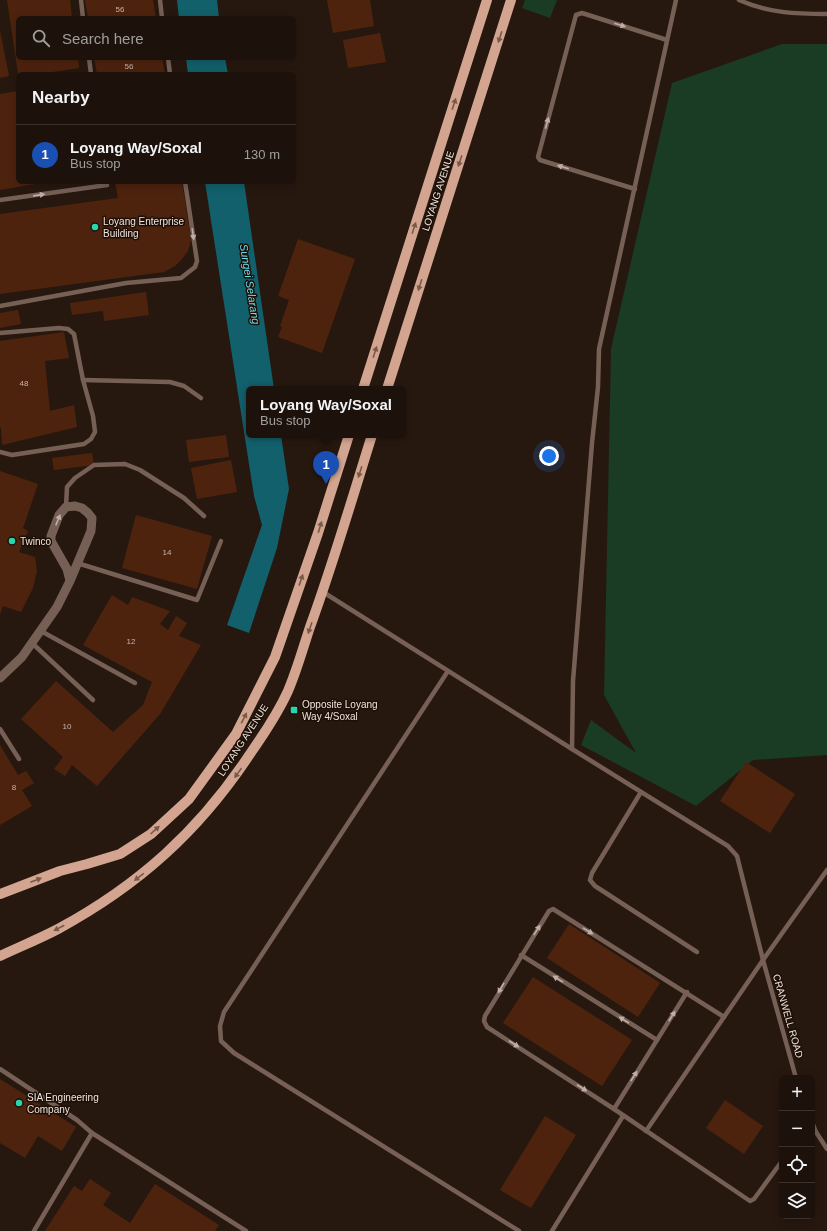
<!DOCTYPE html>
<meta charset="utf-8">
<style>
:root{--surface:#1d120b;--page:#251b14;--text:#f1f3f6;--muted:#a09e9d;--line:#3b322c;--accent:#28d5ad}
body{margin:0;font-family:Arial,sans-serif;background:var(--page);color:var(--text)}
.controls{position:absolute;right:12px;bottom:12px;display:grid;overflow:hidden;border-radius:6px;box-shadow:0 2px 10px #0003}
.controls button{width:36px;height:36px;display:grid;place-items:center;padding:0;border:0;border-bottom:1px solid var(--line);background:var(--surface);color:var(--text);font:20px sans-serif}
.you{position:absolute;left:549px;top:456px;width:14px;height:14px;margin:-10px;border:3px solid #fff;border-radius:50%;background:#1a73e8;box-shadow:0 0 0 6px #1a73e833}
.badge{display:grid;place-items:center;width:26px;height:26px;border-radius:50%;background:var(--accent);color:#fff;font-size:13px;font-weight:700}
.pin{position:absolute;translate:-50% -33px;filter:drop-shadow(0 1px 2px #0008)}
.pin::after{content:'';position:absolute;top:21px;width:14px;height:12px;background:inherit;clip-path:polygon(0 0,100% 0,50% 100%)}
.popup{position:absolute;left:246px;top:386px;width:160px;height:52px;box-sizing:border-box;display:grid;place-content:center;border-radius:6px;background:var(--surface);filter:drop-shadow(0 1px 3px #0005);font-size:13px;white-space:nowrap;color:var(--muted)}
.popup b{font-size:15px;color:var(--text)}
.popup::after{content:'';position:absolute;left:50%;top:100%;margin-left:-8px;border:8px solid transparent;border-top-color:var(--surface)}
.list{margin:0;padding:0;list-style:none}
h2{display:flex;justify-content:space-between;align-items:center;height:52px;margin:0;padding:0 16px;font-size:17px}
h2 small{font-size:13px;font-weight:400;color:var(--muted)}
.list li{display:grid;grid-template-columns:26px 1fr auto;gap:12px;align-items:center;box-sizing:border-box;height:60px;padding:0 16px;border-top:1px solid var(--line)}
.list b{display:block;font-size:15px;white-space:nowrap}
.list p{margin:0;font-size:13px;white-space:nowrap;color:var(--muted)}
.list em{font-size:13px;font-style:normal;color:var(--muted)}
.icon{flex:none;width:22px;height:22px;fill:none;stroke:currentColor;stroke-width:2;stroke-linecap:round;stroke-linejoin:round}
.map{position:relative;flex:none;width:827px;height:1231px;overflow:hidden}
.search{position:absolute;background:var(--surface);box-shadow:0 2px 10px #0003;left:16px;top:16px;width:280px;height:44px;display:flex;align-items:center;gap:10px;box-sizing:border-box;padding:0 14px;border-radius:6px;color:var(--muted);font-size:15px}
.panel{position:absolute;background:var(--surface);box-shadow:0 2px 10px #0003;left:16px;top:72px;width:280px;height:112px;border-radius:6px}
.map>svg:first-child{display:block}
.green{fill:#1a3b24}
.water{fill:#12606c}
.building{fill:#4e230e}
.lines{fill:none;stroke-linecap:round;stroke-linejoin:round}
.service{stroke:#766056;stroke-width:4.5}
.minor{stroke:#766056;stroke-width:9}
.primary{stroke:#d3a590;stroke-width:10}
.oneway{fill:#bfafa8}
.oneway2{fill:#785a4b}
.poi-dot{fill:#28d5ad;stroke:#1d0f06;stroke-width:1.5}
.labels{text-anchor:middle;dominant-baseline:central;stroke-width:3;stroke-linejoin:round;paint-order:stroke}
.number-label{font-size:8px;fill:#c7b4aa}
.street-label{font-size:10px;fill:#efe4de;stroke:#1d0f06}
.poi-label{font-size:10px;fill:#efe4de;stroke:#1d0f06;text-anchor:start}
.water-label{font-size:11px;font-style:italic;fill:#6bd8ea;stroke:#1d0f06}
</style>
<div class="map">
<svg width="827" height="1231" viewBox="0 0 827 1231">
<rect width="100%" height="100%" fill="#27180f"/>
<g class="green">
<path d="M525 0H557L550 18 522 8Z"/>
<path d="M782 44H827V755L753 760 696 806 581 745 591 720 636 753 604 695 611 349 672 83Z"/>
</g>
<g class="water">
<path d="M177 0H217L219 18H179Z"/>
<path d="M186 58H225L228 74H188Z"/>
<path d="M205 182H244L274 389H249V435H281L289 489 277 548 249 633 227 625 262 525 254 496Z"/>
</g>
<g class="building">
<path d="M7 0H70L72 18H18V58H78L79 68 39 74H18Z"/>
<path d="M85 0H153L156 18H88Z"/>
<path d="M327 0H370L374 26 333 33Z"/>
<path d="M0 31 9 76 0 78Z"/>
<path d="M380 33 386 62 348 68 343 40Z"/>
<path d="M94 58H162L165 74H97Z"/>
<path d="M18 91V182L41 183 0 190V94Z"/>
<path d="M115 182H182L191 240 188 251 182 259 175 266 164 272 0 294V214L118 198Z"/>
<path d="M298 239 355 259 322 353 278 337 282 327 280 326 289 300 278 296Z"/>
<path d="M146 292 149 315 104 321 103 311 72 315 70 303Z"/>
<path d="M18 310 21 324 0 328V313Z"/>
<path d="M64 332 69 358 45 361 50 411 74 405 77 427 2 445 1 428 0 427V341Z"/>
<path d="M226 435 229 457 189 462 186 440Z"/>
<path d="M92 453 94 465 54 470 52 458Z"/>
<path d="M231 460 237 492 197 499 191 468Z"/>
<path d="M0 471 38 484 23 528 28 531 19 552 35 557 37 571 33 588 21 612 3 606 0 614Z"/>
<path d="M136 515 212 536 197 589 122 568Z"/>
<path d="M112 595 128 605 132 597 170 611 160 624 168 630 176 616 187 623 179 636 201 645 160 714 97 786 72 765 65 776 54 769 63 757 21 719 56 681 113 732 143 705 152 682 83 645Z"/>
<path d="M0 745 18 775 26 771 34 783 22 790 32 806 0 825Z"/>
<path d="M746 762 795 794 770 833 720 801Z"/>
<path d="M569 924 660 983 638 1017 547 958Z"/>
<path d="M533 977 632 1040 602 1086 503 1023Z"/>
<path d="M0 1079 76 1127 62 1151 38 1136 25 1158 0 1143Z"/>
<path d="M725 1100 763 1126 744 1154 706 1128Z"/>
<path d="M545 1116 576 1135 531 1208 500 1190Z"/>
<path d="M90 1179 111 1193 103 1205 130 1223 155 1184 219 1225 215 1231H45L74 1186 82 1191Z"/>
</g>
<g class="lines">
<g class="service">
<path d="M81 0 83 18"/>
<path d="M160 0 162 18"/>
<path d="M739 0C768 13 796 14 827 14"/>
<path d="M89 58 91 74"/>
<path d="M168 58 170 74"/>
<path d="M635 189 540 160 538 157 576 15 582 13 667 40"/>
<path d="M0 200 107 185 106 182"/>
<path d="M0 306 126 283 181 278 195 267 197 261 185 182"/>
<path d="M0 333 59 328 68 329 74 334 83 380 93 416 95 432 91 439 84 444 12 455 0 452"/>
<path d="M83 380 170 382 184 386 201 398"/>
<path d="M66 507 67 487 75 478 94 465 125 464 140 470 184 498 204 516"/>
<path d="M77 563 197 600 221 541"/>
<path d="M323 592 572 749 728 846 737 856 763 960 796 1078"/>
<path d="M41 631 135 683"/>
<path d="M32 643 93 700"/>
<path d="M448 671 224 1012 220 1026 221 1041 234 1053 519 1231"/>
<path d="M0 729 19 759"/>
<path d="M572 749 573 681 592 443 598 387 599 349 676 0"/>
<path d="M641 792 592 873 590 880 595 886 697 952"/>
<path d="M521 955 657 1040"/>
<path d="M724 1017 553 909 549 911 485 1016 484 1021 487 1027 614 1109 750 1201 754 1199 782 1161"/>
<path d="M0 1069 77 1120 92 1133 246 1231"/>
<path d="M614 1109 687 992"/>
<path d="M812 1122 816 1132 827 1149"/>
<path d="M646 1131 763 960 827 870"/>
<path d="M34 1231 92 1133"/>
<path d="M552 1231 623 1116"/>
</g>
<path class="minor" d="M0 678 22 657 57 607 70 581 91 531 92 518 88 513 82 508 75 506 66 507 59 515 51 536V541L67 569 70 581"/>
<g class="primary">
<path d="M363 389 487 0"/>
<path d="M387 389 511 0"/>
<path d="M0 894 60 871 87 864 120 854 151 834 189 799 236 734 275 657 318 533 349 435"/>
<path d="M0 956C19 947 39 939 58 929 139 885 199 831 250 754 264 734 278 713 288 691 297 670 303 648 310 627 333 564 352 499 372 435"/>
</g>
</g>
<defs><path id="oneway-solid" d="M-6-.8H1V-3.2L6.5 0L1 3.2V.8H-6Z"/></defs>
<g class="oneway">
<use href="#oneway-solid" transform="translate(620 25) rotate(18)"/>
<use href="#oneway-solid" transform="translate(547 123) rotate(-75)"/>
<use href="#oneway-solid" transform="translate(563 167) rotate(-163)"/>
<use href="#oneway-solid" transform="translate(39 195) rotate(-8)"/>
<use href="#oneway-solid" transform="translate(193 234) rotate(82)"/>
<use href="#oneway-solid" transform="translate(58 520) rotate(-68)"/>
<use href="#oneway-solid" transform="translate(537 930) rotate(-58)"/>
<use href="#oneway-solid" transform="translate(588 931) rotate(32)"/>
<use href="#oneway-solid" transform="translate(558 979) rotate(-148)"/>
<use href="#oneway-solid" transform="translate(501 988) rotate(121)"/>
<use href="#oneway-solid" transform="translate(672 1016) rotate(-58)"/>
<use href="#oneway-solid" transform="translate(624 1020) rotate(-148)"/>
<use href="#oneway-solid" transform="translate(514 1044) rotate(33)"/>
<use href="#oneway-solid" transform="translate(634 1076) rotate(-58)"/>
<use href="#oneway-solid" transform="translate(582 1088) rotate(33)"/>
</g>
<g class="oneway2">
<use href="#oneway-solid" transform="translate(500 37) rotate(108)"/>
<use href="#oneway-solid" transform="translate(454 104) rotate(-72)"/>
<use href="#oneway-solid" transform="translate(460 161) rotate(108)"/>
<use href="#oneway-solid" transform="translate(414 228) rotate(-72)"/>
<use href="#oneway-solid" transform="translate(420 285) rotate(108)"/>
<use href="#oneway-solid" transform="translate(375 352) rotate(-72)"/>
<use href="#oneway-solid" transform="translate(360 472) rotate(108)"/>
<use href="#oneway-solid" transform="translate(320 527) rotate(-73)"/>
<use href="#oneway-solid" transform="translate(301 580) rotate(-71)"/>
<use href="#oneway-solid" transform="translate(310 628) rotate(109)"/>
<use href="#oneway-solid" transform="translate(244 718) rotate(-63)"/>
<use href="#oneway-solid" transform="translate(238 773) rotate(126)"/>
<use href="#oneway-solid" transform="translate(155 830) rotate(-42)"/>
<use href="#oneway-solid" transform="translate(139 877) rotate(143)"/>
<use href="#oneway-solid" transform="translate(36 880) rotate(-21)"/>
<use href="#oneway-solid" transform="translate(59 928) rotate(152)"/>
</g>
<g class="poi-dot">
<circle cx="95" cy="227" r="4"/>
<circle cx="12" cy="541" r="4"/>
<rect x="290" y="706" width="8" height="8" rx="2"/>
<circle cx="19" cy="1103" r="4"/>
</g>
<g class="labels">
<g class="number-label">
<text x="120" y="9">56</text>
<text x="129" y="66">56</text>
<text x="24" y="383">48</text>
<text x="167" y="552">14</text>
<text x="131" y="641">12</text>
<text x="67" y="726">10</text>
<text x="14" y="787">8</text>
</g>
<g class="street-label">
<text transform="translate(438 191) rotate(-72)">LOYANG AVENUE</text>
<text transform="translate(243 740) rotate(-57)">LOYANG AVENUE</text>
<text transform="translate(788 1016) rotate(74)">CRANWELL ROAD</text>
</g>
<g class="poi-label">
<text x="103" y="221">Loyang Enterprise<tspan x="103" dy="12">Building</tspan></text>
<text x="20" y="541">Twinco</text>
<text x="302" y="704">Opposite Loyang<tspan x="302" dy="12">Way 4/Soxal</tspan></text>
<text x="27" y="1097">SIA Engineering<tspan x="27" dy="12">Company</tspan></text>
</g>
<g class="water-label">
<text transform="translate(250 284) rotate(81)">Sungei Selarang</text>
</g>
</g>
</svg>
<div class="controls">
<button>+</button>
<button>−</button>
<button><svg class="icon" aria-label="locate" viewBox="0 0 24 24"><circle cx="12" cy="12" r="6"/><path d="M12 2v4M12 18v4M2 12h4M18 12h4"/></svg></button>
<button><svg class="icon" aria-label="layers" viewBox="0 0 24 24"><path d="M12 4l9 5-9 5-9-5zM3 14l9 5 9-5"/></svg></button>
</div>
<div class="you"></div>
<div class="pin badge" style="left:326px;top:484px;background:#1a4fb4">1</div>
<div class="popup"><b>Loyang Way/Soxal</b>Bus stop</div>
<div class="search"><svg class="icon" aria-label="search" viewBox="0 0 24 24"><circle cx="10" cy="10" r="6"/><path d="M15 15l6 6"/></svg>Search here</div>
<section class="panel">
<h2>Nearby<small></small></h2>
<ul class="list">
<li><span class="badge" style="background:#1a4fb4">1</span><div><b>Loyang Way/Soxal</b><p>Bus stop</p></div><em>130 m</em></li>
</ul>
</section>
</div>
